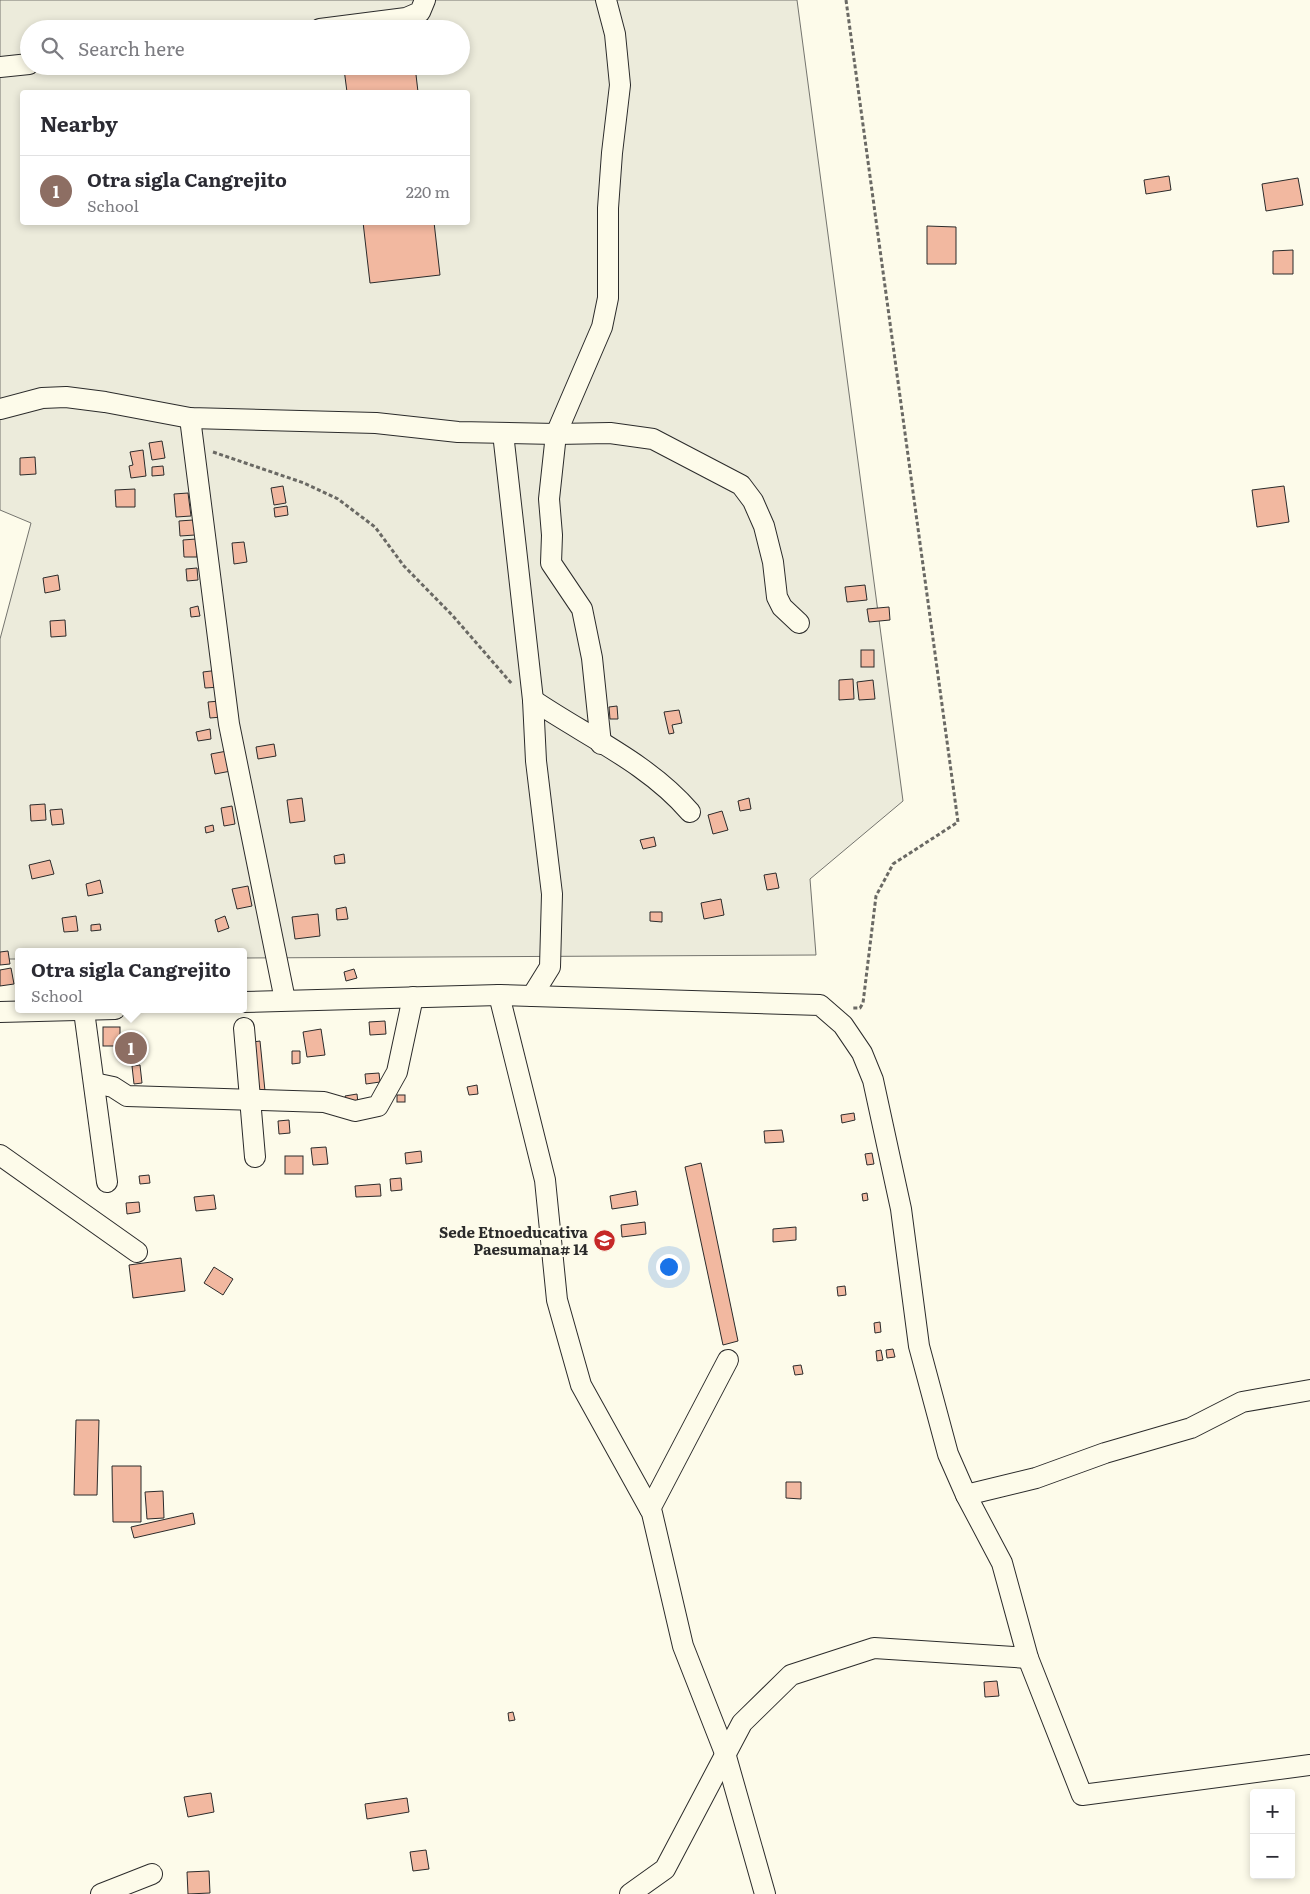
<!DOCTYPE html>
<meta charset="utf-8">
<style>
:root{--surface:#fff;--page:#f2f2f3;--text:#2b2b33;--muted:#7c7c81;--line:#e1e1e2;--accent:#c62828}
body{margin:0;font-family:Literata,serif;background:var(--page);color:var(--text)}
.controls{position:absolute;right:15px;bottom:15px;display:grid;overflow:hidden;border-radius:5px;box-shadow:0 2px 8px #0003}
.controls button{width:45px;height:45px;display:grid;place-items:center;padding:0;border:0;border-bottom:1px solid var(--line);background:var(--surface);color:var(--text);font:25px sans-serif}
.you{position:absolute;left:668px;top:1266px;width:18px;height:18px;margin:-12px;border:4px solid #fff;border-radius:50%;background:#1a73e8;box-shadow:0 0 0 8px #1a73e833}
.badge{display:grid;place-items:center;width:32px;height:32px;border-radius:50%;background:var(--accent);color:#fff;font-size:16px;font-weight:700}
.pin{position:absolute;translate:-50% -50%;border:2px solid #fff;box-shadow:0 1px 5px #0006}
.popup{position:absolute;left:15px;top:948px;width:232px;height:65px;box-sizing:border-box;display:grid;place-content:center;border-radius:5px;background:var(--surface);filter:drop-shadow(0 1px 4px #0005);font-size:16px;white-space:nowrap;color:var(--muted)}
.popup b{font-size:19px;color:var(--text)}
.popup::after{content:'';position:absolute;left:50%;top:100%;margin-left:-10px;border:10px solid transparent;border-top-color:var(--surface)}
.list{margin:0;padding:0;list-style:none}
h2{display:flex;justify-content:space-between;align-items:center;height:65px;margin:0;padding:0 20px;font-size:21px}
h2 small{font-size:16px;font-weight:400;color:var(--muted)}
.list li{display:grid;grid-template-columns:32px 1fr auto;gap:15px;align-items:center;box-sizing:border-box;height:70px;padding:0 20px;border-top:1px solid var(--line)}
.list b{display:block;font-size:19px;white-space:nowrap}
.list p{margin:0;font-size:16px;white-space:nowrap;color:var(--muted)}
.list em{font-size:16px;font-style:normal;color:var(--muted)}
.icon{flex:none;width:28px;height:28px;fill:none;stroke:currentColor;stroke-width:2;stroke-linecap:round;stroke-linejoin:round}
.map{position:relative;flex:none;width:1310px;height:1894px;overflow:hidden}
.search{position:absolute;background:var(--surface);box-shadow:0 2px 8px #0003;left:20px;top:20px;width:450px;height:55px;display:flex;align-items:center;gap:12px;box-sizing:border-box;padding:0 18px;border-radius:28px;color:var(--muted);font-size:19px}
.panel{position:absolute;background:var(--surface);box-shadow:0 2px 8px #0003;left:20px;top:90px;width:450px;height:135px;border-radius:5px}
.map>svg:first-child{display:block}
.green{fill:#ecebdb;stroke:#74746e;fill-rule:evenodd}
.building{fill:#f2b8a0;stroke:#2b2b2b}
.lines{fill:none;stroke-linecap:round;stroke-linejoin:round}
.minor-casing{stroke:#2b2b2b;stroke-width:22}
.path{stroke:#6a6964;stroke-width:3;stroke-dasharray:4 2.5;stroke-linecap:butt}
.minor{stroke:#fdfbea;stroke-width:20}
.labels{text-anchor:middle;dominant-baseline:central;stroke-width:4;stroke-linejoin:round;paint-order:stroke}
.poi-label{font-size:15px;font-weight:bold;fill:#2b2b2b;stroke:#fdfbea;text-anchor:end}
</style>
<div class="map">
<svg width="1310" height="1894" viewBox="0 0 1310 1894">
<rect width="100%" height="100%" fill="#fdfbea"/>
<path class="green" d="M0 0H797L903 801 810 879 816 955 244 958V952H18V959H0V639L31 523 0 510ZM29 29H461V66H29ZM22 92H468V222H22Z"/>
<g class="building">
<path d="M365 66H415L418 92H347L344 69Z"/>
<path d="M1169 176 1171 190 1146 194 1144 180Z"/>
<path d="M1298 178 1303 205 1266 211 1262 184Z"/>
<path d="M363 222H434L440 275 370 283Z"/>
<path d="M927 226 956 227V264H927Z"/>
<path d="M1293 250V274H1273V251Z"/>
<path d="M162 441 165 458 152 460 149 443Z"/>
<path d="M143 450 146 476 131 478 129 466 133 465 130 452Z"/>
<path d="M35 457 36 474 20 475V458Z"/>
<path d="M163 466 164 475 152 476V467Z"/>
<path d="M283 486 286 503 274 505 271 488Z"/>
<path d="M1284 486 1289 522 1257 527 1252 490Z"/>
<path d="M135 489V507H116L115 490Z"/>
<path d="M188 493 191 516 176 517 174 494Z"/>
<path d="M287 506 288 515 275 517 274 508Z"/>
<path d="M193 520 195 535 180 536 179 521Z"/>
<path d="M196 539 197 557H184L183 540Z"/>
<path d="M244 542 247 562 234 564 232 543Z"/>
<path d="M197 568 198 580 187 581 186 569Z"/>
<path d="M58 575 60 590 45 593 43 578Z"/>
<path d="M865 585 867 600 847 602 845 587Z"/>
<path d="M198 606 200 616 191 617 190 608Z"/>
<path d="M889 607 890 620 869 622 867 609Z"/>
<path d="M65 620 66 636 51 637 50 621Z"/>
<rect x="861" y="650" width="13" height="17"/>
<path d="M219 670 221 687 205 688 203 672Z"/>
<path d="M853 679 854 699 839 700V680Z"/>
<path d="M873 680 875 699 859 700 857 682Z"/>
<path d="M220 701 222 717 210 718 208 702Z"/>
<path d="M617 706 618 719H610L609 707Z"/>
<path d="M679 710 682 723 672 725 674 733 669 734 664 712Z"/>
<path d="M210 729 211 739 198 741 196 732Z"/>
<path d="M274 744 276 756 258 759 256 747Z"/>
<path d="M227 751 231 771 215 774 211 754Z"/>
<path d="M302 798 305 821 290 823 287 800Z"/>
<path d="M749 798 751 809 740 811 738 801Z"/>
<path d="M45 804 46 820 31 821 30 805Z"/>
<path d="M232 806 235 824 224 826 221 808Z"/>
<path d="M62 809 64 824 52 825 50 810Z"/>
<path d="M722 811 728 830 713 834 708 815Z"/>
<path d="M213 825 214 831 206 833 205 827Z"/>
<path d="M654 837 656 846 643 849 640 840Z"/>
<path d="M344 854 345 863 335 864 334 856Z"/>
<path d="M50 860 54 874 32 879 29 865Z"/>
<path d="M776 873 779 888 767 890 764 875Z"/>
<path d="M100 880 103 893 88 896 86 884Z"/>
<path d="M248 886 252 906 237 909 232 889Z"/>
<path d="M721 899 724 915 704 919 701 903Z"/>
<path d="M346 907 348 919 337 920 336 909Z"/>
<path d="M650 912H662V922L650 921Z"/>
<path d="M318 914 320 936 295 939 292 917Z"/>
<path d="M76 916 78 931 64 932 62 918Z"/>
<path d="M225 916 229 928 218 932 215 920Z"/>
<path d="M100 924 101 930 91 931V925Z"/>
<path d="M8 951 10 964 0 965V952Z"/>
<path d="M11 968 14 984 0 986V970Z"/>
<path d="M354 969 357 978 346 981 344 972Z"/>
<path d="M385 1021 386 1034 370 1035 369 1022Z"/>
<rect x="103" y="1027" width="17" height="19"/>
<path d="M321 1029 325 1055 307 1057 303 1032Z"/>
<path d="M260 1041 265 1091 257 1092 253 1042Z"/>
<rect x="125" y="1049" width="11" height="10"/>
<path d="M292 1051H300V1063L292 1064Z"/>
<path d="M140 1065 142 1083 134 1084 132 1066Z"/>
<path d="M379 1073 380 1082 366 1084 365 1074Z"/>
<path d="M477 1085 478 1094 469 1095 467 1087Z"/>
<path d="M357 1094 358 1103 347 1104 345 1096Z"/>
<rect x="397" y="1095" width="8" height="7"/>
<path d="M854 1113 855 1120 842 1123 841 1115Z"/>
<path d="M289 1120 290 1133 279 1134 278 1121Z"/>
<path d="M782 1130 784 1142 765 1143 764 1131Z"/>
<path d="M326 1147 328 1164 313 1165 311 1148Z"/>
<path d="M421 1151 422 1162 406 1164 405 1153Z"/>
<path d="M872 1153 874 1164 867 1165 865 1154Z"/>
<rect x="285" y="1156" width="18" height="18"/>
<path d="M701 1163 738 1341 723 1345 685 1167Z"/>
<path d="M149 1175 150 1183 140 1184 139 1176Z"/>
<path d="M401 1178 402 1190 391 1191 390 1179Z"/>
<path d="M380 1184 381 1196 356 1197 355 1186Z"/>
<path d="M636 1191 638 1205 612 1209 610 1196Z"/>
<path d="M867 1193 868 1200 863 1201 862 1194Z"/>
<path d="M214 1195 216 1209 196 1211 194 1197Z"/>
<path d="M139 1202 140 1212 127 1214 126 1203Z"/>
<path d="M645 1222 646 1234 622 1237 621 1225Z"/>
<path d="M796 1227V1240L773 1242V1229Z"/>
<path d="M181 1258 185 1291 133 1298 129 1265Z"/>
<path d="M214 1267 233 1279 223 1295 204 1283Z"/>
<path d="M845 1286 846 1295 838 1296 837 1287Z"/>
<path d="M880 1322 881 1332 875 1333 874 1323Z"/>
<path d="M893 1349 895 1357 887 1358 886 1350Z"/>
<path d="M881 1350 883 1360 877 1361 876 1351Z"/>
<path d="M801 1365 803 1374 795 1375 793 1366Z"/>
<path d="M76 1420H99L97 1495H74Z"/>
<path d="M112 1466H141V1522H113Z"/>
<path d="M786 1482H801V1499L786 1498Z"/>
<path d="M163 1491 164 1518 147 1519 145 1492Z"/>
<path d="M193 1513 195 1524 134 1538 131 1527Z"/>
<path d="M997 1681 999 1696 985 1697 984 1682Z"/>
<path d="M513 1712 515 1720 509 1721 508 1713Z"/>
<path d="M211 1793 214 1812 188 1817 184 1797Z"/>
<path d="M407 1798 409 1812 367 1819 365 1804Z"/>
<path d="M426 1850 429 1869 413 1871 410 1852Z"/>
<path d="M209 1871 210 1893 188 1894 187 1872Z"/>
</g>
<g class="lines">
<defs>
<g id="minor">
<path d="M320 29 406 18 420 12 425 0"/>
<path d="M0 67 29 64"/>
<path d="M0 409 42 398 66 397 105 402 190 418 376 423 458 432 556 434 610 433 653 439 741 485 753 501 764 526 773 562 777 597 782 607 799 623"/>
<path d="M190 418 229 724 285 1000"/>
<path d="M503 433 533 700 536 761 552 894 550 967 532 996"/>
<path d="M533 700C586 736 648 763 690 812"/>
<path d="M601 744 592 658 582 609 551 563 552 535 549 499 556 434 602 327 608 298V208L612 153 620 85 615 34 606 0"/>
<path d="M499 995 545 1180 557 1300 581 1385 652 1513 683 1646 725 1753 765 1894"/>
<path d="M244 1002 499 995 820 1005 843 1025 862 1053 873 1080 901 1209 919 1346 948 1454 966 1495 1002 1563 1028 1658 1082 1795 1310 1765"/>
<path d="M84 1011 107 1182"/>
<path d="M0 1012 115 1009"/>
<path d="M244 1028 255 1157"/>
<path d="M94 1083 113 1087 127 1096 324 1102 355 1111 378 1106 397 1072 413 997"/>
<path d="M0 1155 137 1252"/>
<path d="M966 1495 1036 1478 1105 1453 1191 1428 1242 1402 1310 1390"/>
<path d="M650 1509 728 1360"/>
<path d="M101 1894 152 1874"/>
<path d="M630 1894 665 1869 742 1723 791 1675 874 1648 1028 1658"/>
</g>
</defs>
<use href="#minor" class="minor-casing"/>
<g class="path">
<path d="M846 0 958 822 893 864 876 896 863 1003 860 1008H853"/>
<path d="M213 452 304 483 338 499 375 527 404 566 453 616 512 684"/>
</g>
<use href="#minor" class="minor"/>
</g>
<defs>
<symbol id="school-disc" viewBox="-11 -11 22 22"><circle r="9.5" fill="#c62828" stroke="#fdfbea"/><path d="M0-5L7-2L0 1L-7-2ZM-4 1L0 2.5L4 1V4Q0 6-4 4Z" fill="#fff"/></symbol>
</defs>
<g fill-rule="evenodd">
<use href="#school-disc" x="592" y="1228" width="25" height="25"/>
</g>
<g class="labels">
<g class="poi-label">
<text x="588" y="1231">Sede Etnoeducativa<tspan x="588" dy="17">Paesumana# 14</tspan></text>
</g>
</g>
</svg>
<div class="controls">
<button>+</button>
<button>−</button>
</div>
<div class="you"></div>
<div class="pin badge" style="left:131px;top:1048px;background:#8d6e63">1</div>
<div class="popup"><b>Otra sigla Cangrejito</b>School</div>
<div class="search"><svg class="icon" aria-label="search" viewBox="0 0 24 24"><circle cx="10" cy="10" r="6"/><path d="M15 15l6 6"/></svg>Search here</div>
<section class="panel">
<h2>Nearby<small></small></h2>
<ul class="list">
<li><span class="badge" style="background:#8d6e63">1</span><div><b>Otra sigla Cangrejito</b><p>School</p></div><em>220 m</em></li>
</ul>
</section>
</div>
